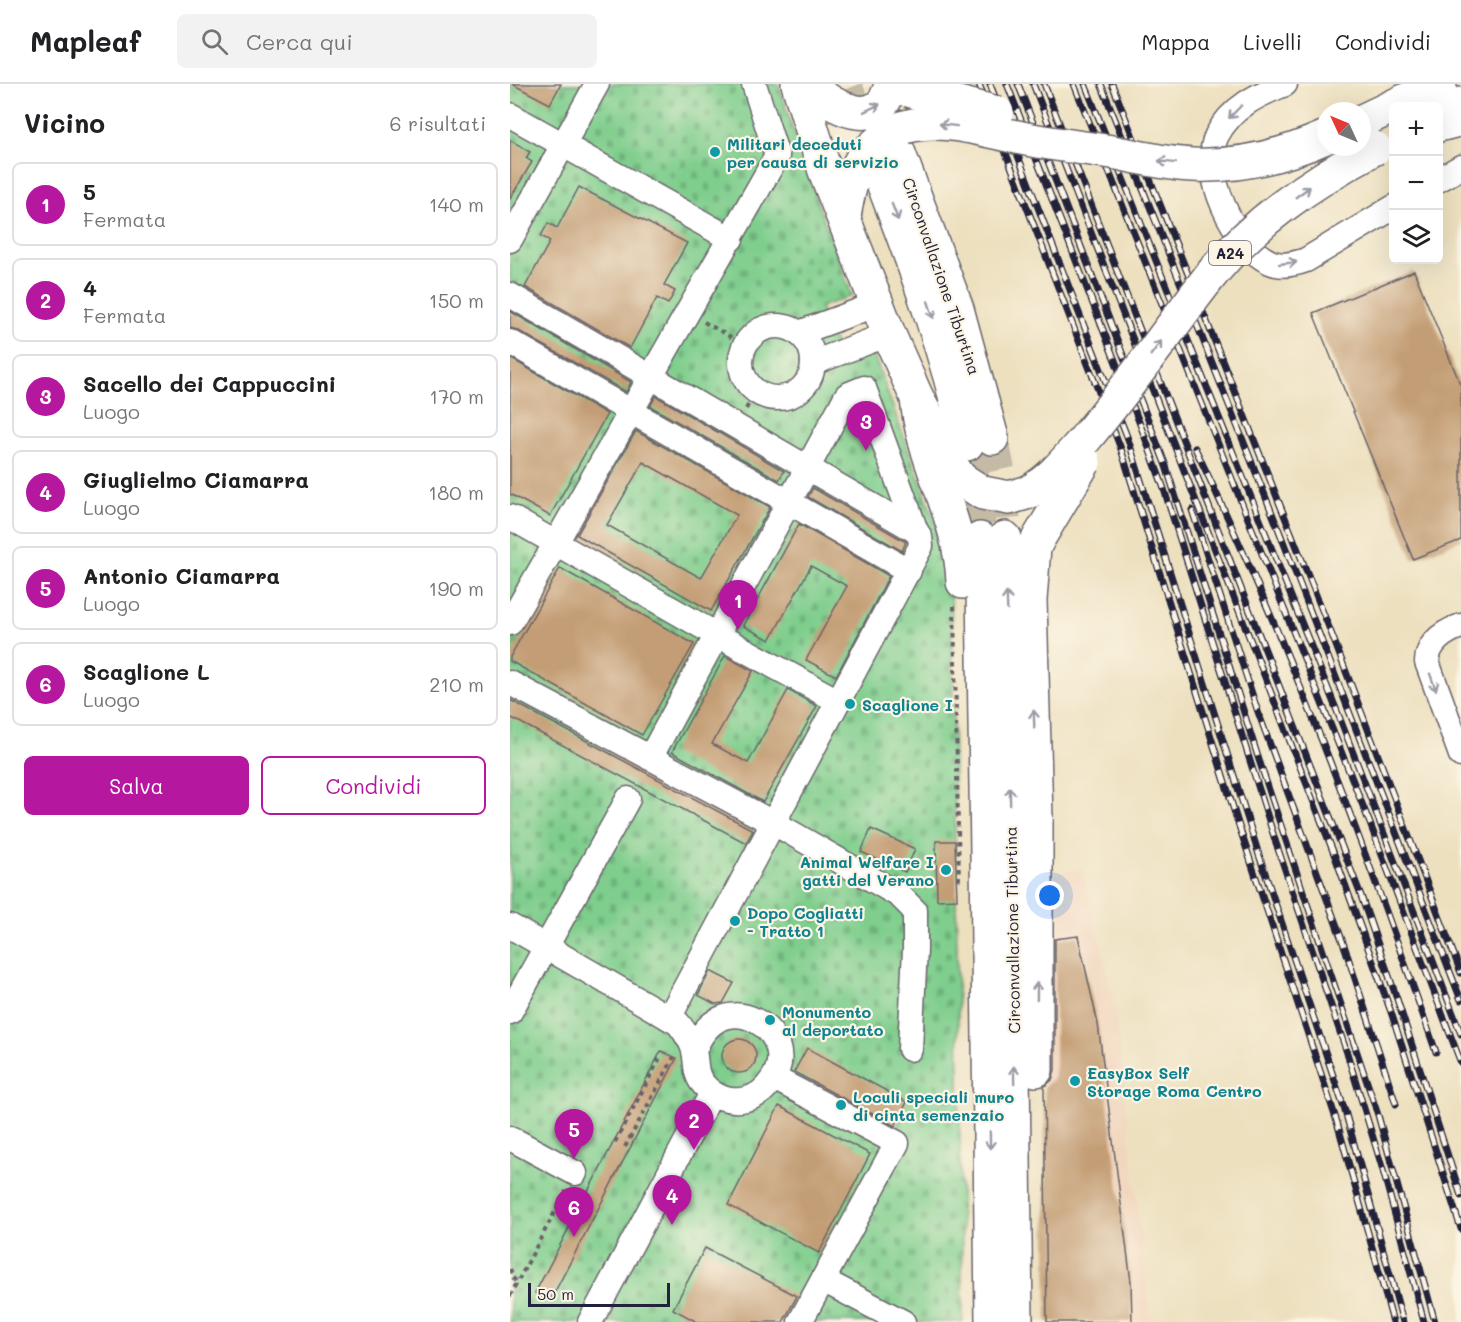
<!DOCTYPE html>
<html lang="it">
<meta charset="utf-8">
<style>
:root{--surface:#fff;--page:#f2f2f2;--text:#202124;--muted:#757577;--line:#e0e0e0;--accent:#b5179e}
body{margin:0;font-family:Mali,sans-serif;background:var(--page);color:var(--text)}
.controls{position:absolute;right:18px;top:18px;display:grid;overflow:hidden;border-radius:9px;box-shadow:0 6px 24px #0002}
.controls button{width:54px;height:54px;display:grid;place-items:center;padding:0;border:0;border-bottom:2px solid var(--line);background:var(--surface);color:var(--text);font:30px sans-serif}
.compass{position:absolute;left:807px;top:18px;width:54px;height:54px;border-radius:50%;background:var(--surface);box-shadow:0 6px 24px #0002;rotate:314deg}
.scale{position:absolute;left:18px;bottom:15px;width:142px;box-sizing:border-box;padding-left:6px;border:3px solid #22223b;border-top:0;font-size:16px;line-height:21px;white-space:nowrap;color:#22223b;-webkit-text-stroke:4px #fcf5e5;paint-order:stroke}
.you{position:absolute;left:540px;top:812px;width:21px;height:21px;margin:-15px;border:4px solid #fff;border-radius:50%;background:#1a73e8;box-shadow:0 0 0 9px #1a73e833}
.badge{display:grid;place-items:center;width:39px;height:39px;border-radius:50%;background:var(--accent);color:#fff;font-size:20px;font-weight:700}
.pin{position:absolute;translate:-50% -50px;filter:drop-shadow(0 2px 3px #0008)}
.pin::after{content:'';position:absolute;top:32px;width:21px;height:18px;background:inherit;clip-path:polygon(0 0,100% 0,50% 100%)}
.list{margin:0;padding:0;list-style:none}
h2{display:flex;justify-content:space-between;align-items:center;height:78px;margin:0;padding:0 24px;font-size:26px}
h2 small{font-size:20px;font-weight:400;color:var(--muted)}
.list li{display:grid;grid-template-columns:39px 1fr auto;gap:18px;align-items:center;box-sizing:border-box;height:84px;margin:0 12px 12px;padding:0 12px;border:2px solid var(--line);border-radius:9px}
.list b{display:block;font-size:22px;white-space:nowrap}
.list p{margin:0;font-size:20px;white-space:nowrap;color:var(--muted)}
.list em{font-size:20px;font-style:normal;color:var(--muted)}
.actions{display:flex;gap:12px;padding:18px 24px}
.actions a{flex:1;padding:14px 0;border:2px solid var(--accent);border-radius:9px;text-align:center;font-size:21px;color:var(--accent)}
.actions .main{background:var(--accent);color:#fff}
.icon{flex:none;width:33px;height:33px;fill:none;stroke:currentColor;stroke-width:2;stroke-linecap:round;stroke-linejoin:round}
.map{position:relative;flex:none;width:951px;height:1238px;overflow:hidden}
header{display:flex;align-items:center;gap:36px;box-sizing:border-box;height:84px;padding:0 30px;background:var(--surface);border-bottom:2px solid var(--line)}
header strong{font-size:28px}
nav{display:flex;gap:33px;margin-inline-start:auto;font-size:21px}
.search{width:420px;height:54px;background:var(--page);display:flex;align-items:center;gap:15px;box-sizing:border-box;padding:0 21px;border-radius:9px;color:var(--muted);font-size:22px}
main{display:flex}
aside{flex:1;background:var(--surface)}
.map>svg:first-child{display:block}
.built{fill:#f1d5bd}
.cemetery{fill:url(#cemetery-stones);stroke:#507864;stroke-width:1.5}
.building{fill:#c39d74;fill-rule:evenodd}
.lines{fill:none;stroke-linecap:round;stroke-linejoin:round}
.highway-tunnel{stroke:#c4baa5;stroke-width:33;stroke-dasharray:33 16;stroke-linecap:butt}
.minor-casing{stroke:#696469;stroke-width:27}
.highway-casing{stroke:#696469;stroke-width:36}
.path{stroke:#696469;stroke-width:4;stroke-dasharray:4.5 4.5;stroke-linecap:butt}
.minor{stroke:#fff;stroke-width:24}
.highway{stroke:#fff;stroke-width:33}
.rail-casing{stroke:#22223b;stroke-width:7}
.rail{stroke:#fcf5e5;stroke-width:4.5;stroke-dasharray:14;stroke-linecap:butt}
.highway-bridge-casing{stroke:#696469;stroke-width:36;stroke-linecap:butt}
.highway-bridge{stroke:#fff;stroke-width:33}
.oneway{stroke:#9c9ca7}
.culture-dot{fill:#0f9aa8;stroke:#fcf5e5;stroke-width:2}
.labels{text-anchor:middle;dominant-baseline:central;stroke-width:4.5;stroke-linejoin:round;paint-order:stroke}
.shield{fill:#fcf5e5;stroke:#63616e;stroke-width:1.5}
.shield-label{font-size:15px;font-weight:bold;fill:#22223b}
.culture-label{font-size:16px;font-weight:bold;fill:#0d838f;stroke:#fcf5e5;text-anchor:start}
.street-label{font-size:16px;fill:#22223b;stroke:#fcf5e5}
</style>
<header>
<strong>Mapleaf</strong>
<div class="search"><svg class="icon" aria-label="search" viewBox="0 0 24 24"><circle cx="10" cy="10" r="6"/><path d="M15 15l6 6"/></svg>Cerca qui</div>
<nav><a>Mappa</a><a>Livelli</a><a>Condividi</a></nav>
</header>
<main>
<aside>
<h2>Vicino<small>6 risultati</small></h2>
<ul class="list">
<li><span class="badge">1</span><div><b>5</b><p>Fermata</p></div><em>140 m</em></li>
<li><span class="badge">2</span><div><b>4</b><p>Fermata</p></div><em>150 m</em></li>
<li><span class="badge">3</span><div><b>Sacello dei Cappuccini</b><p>Luogo</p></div><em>170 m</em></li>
<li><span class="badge">4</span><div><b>Giuglielmo Ciamarra</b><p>Luogo</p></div><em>180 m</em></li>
<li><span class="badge">5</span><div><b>Antonio Ciamarra</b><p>Luogo</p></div><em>190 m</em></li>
<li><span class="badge">6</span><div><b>Scaglione L</b><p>Luogo</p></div><em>210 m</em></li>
</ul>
<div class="actions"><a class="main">Salva</a><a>Condividi</a></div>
</aside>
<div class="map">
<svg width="951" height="1238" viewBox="0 0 951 1238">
<defs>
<pattern id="cemetery-stones" width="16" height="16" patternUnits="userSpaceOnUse" patternTransform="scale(1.5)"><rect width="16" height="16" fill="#7fce8d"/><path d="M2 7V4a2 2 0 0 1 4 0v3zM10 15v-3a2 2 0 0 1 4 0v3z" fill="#6db17b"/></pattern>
</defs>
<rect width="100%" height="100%" fill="#fcf5e5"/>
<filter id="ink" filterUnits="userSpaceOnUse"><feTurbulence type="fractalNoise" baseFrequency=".0167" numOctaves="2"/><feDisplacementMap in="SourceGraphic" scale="12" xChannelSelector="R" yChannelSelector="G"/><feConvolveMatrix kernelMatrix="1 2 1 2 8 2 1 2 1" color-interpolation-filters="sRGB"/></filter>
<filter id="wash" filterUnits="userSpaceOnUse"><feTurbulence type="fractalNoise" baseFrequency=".008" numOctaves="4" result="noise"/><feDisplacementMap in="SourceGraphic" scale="24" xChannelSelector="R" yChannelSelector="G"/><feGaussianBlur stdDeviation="1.35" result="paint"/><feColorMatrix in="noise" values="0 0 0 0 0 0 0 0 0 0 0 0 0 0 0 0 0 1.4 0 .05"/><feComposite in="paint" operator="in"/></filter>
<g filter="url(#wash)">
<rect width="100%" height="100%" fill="#ede0bf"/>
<path class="built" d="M572 783 604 917 641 1238H537L533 794Z"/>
<path class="cemetery" d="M0 0H268L309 123 342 212 310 223 333 280 363 269 430 451 441 499 453 1238H0Z"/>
<g id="blocks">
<g class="building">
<path d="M2 0H51L40 20Z"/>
<path d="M0 56 20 68 16 74 22 78 0 115Z"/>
<path d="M69 103 177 159 154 201 165 207 158 220 147 214 120 264 15 203 40 157 31 152 38 139 47 144Z"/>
<path d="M904 187 951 302V456L903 475 803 229Z"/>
<path d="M0 227 121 298 116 308 7 246 0 244Z"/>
<path d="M0 274 97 330 40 432 0 410Z"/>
<path d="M146 312 274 387 269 396 140 322Z"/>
<path d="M126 347 260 423 201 527 67 451ZM133 378 227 431 191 494 97 441Z"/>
<path d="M303 404 396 458 392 467 298 413Z"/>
<path d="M289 440 379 492 326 592 296 576 337 502 301 482 260 556 233 542Z"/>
<path d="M50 484 184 560 132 651 0 577V573Z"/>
<path d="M215 572 243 587 202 660 238 679 278 606 307 622 253 718 162 668Z"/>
<path d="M0 616 243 746 236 759 0 633Z"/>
<path d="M361 745 405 765 395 788 351 768Z"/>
<path d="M426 757H445L447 815 427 816Z"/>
<path d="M568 852 588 940 621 1198 622 1238H537L534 1003 542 996 545 986V855Z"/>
<path d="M200 887 224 899 213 919 205 920 188 911Z"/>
<circle cx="229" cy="972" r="17"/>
<path d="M297 964 397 1018 385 1042 284 988Z"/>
<path d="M151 967 167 974 40 1217 25 1209Z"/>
<path d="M269 1022 360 1070 309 1169 218 1121Z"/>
<path d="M195 1164 287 1212 273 1238H187L163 1225Z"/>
</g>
</g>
</g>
<g filter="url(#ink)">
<use href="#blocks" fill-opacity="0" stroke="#696469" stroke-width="1.5"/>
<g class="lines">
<g class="highway-tunnel">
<path d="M337 5 368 86"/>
<path d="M482 354 492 404 495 454"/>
<path d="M457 360 468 423 470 455"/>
</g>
<defs>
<g id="minor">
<path d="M775 0C747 11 722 23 707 51 689 87 725 163 760 178 771 183 785 180 796 176L884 123"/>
<path d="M0 31 221 155"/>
<path d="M928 46 951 40"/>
<path d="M928 96 951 83"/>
<path d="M0 156 87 0"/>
<path d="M0 211 406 447"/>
<circle cx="267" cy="278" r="36"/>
<path d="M289 249 354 225 366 216"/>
<path d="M0 258 399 487"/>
<path d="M303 279 363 256 380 253"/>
<path d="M0 433 207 551 328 617"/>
<path d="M0 539 267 72 244 0"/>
<path d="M951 542C934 548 918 558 917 578L951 671"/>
<path d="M0 599 278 747 389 811 405 827V865L400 965"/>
<path d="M140 674 337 311 354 304 406 447 410 453 411 462 159 934"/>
<path d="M0 842 168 939C174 947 182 957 184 967 187 980 184 990 194 1001 204 1013 220 1019 236 1015 246 1013 255 1006 261 997 296 950 211 893 184 967"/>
<path d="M0 928 118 715"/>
<path d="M264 994 387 1059 290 1238"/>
<path d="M0 1054 65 1089"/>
<path d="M313 1196 393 1238"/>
<path d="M80 1238 202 1009"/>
</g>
<g id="highway">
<path d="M288 0 315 87 380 253 407 314 419 335 436 374 451 395 473 409 499 414 519 408"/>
<path d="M297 0C321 22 369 51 381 0"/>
<path d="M928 31 951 20"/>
<path d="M852 37 930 0"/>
<path d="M388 67 447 225 482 354"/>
<path d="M368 86C403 176 436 265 457 360"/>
<path d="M334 133C341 87 350 62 395 43"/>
<path d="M407 314C412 377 451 433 453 498"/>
<path d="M495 454 498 567 506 1238"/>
<path d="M470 455 473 504 477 769 482 1238"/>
<path d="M523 758 526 735 520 516 524 463 530 452"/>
<path d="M526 986V735"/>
</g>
</defs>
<use href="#minor" class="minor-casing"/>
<use href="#highway" class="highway-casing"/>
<g class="path">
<path d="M194 238 235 261"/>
<path d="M236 325 246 307"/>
<path d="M444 522 449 799"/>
<path d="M105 1058 150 974"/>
<path d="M115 1063 164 973"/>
<path d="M0 1185 6 1200"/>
<path d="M0 1212 56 1107"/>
</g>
<use href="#minor" class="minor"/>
<use href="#highway" class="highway"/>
<defs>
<g id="rail">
<path d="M469 0 611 365 727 736 827 1038 883 1238"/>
<path d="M480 0 618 355 749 771 835 1027 893 1238"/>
<path d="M497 0 633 348 653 402 766 759 837 969 872 1083 914 1238"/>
<path d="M508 0 656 382 748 673 868 1031 925 1238"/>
<path d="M523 0 826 775 881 928 951 1145"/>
<path d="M534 0 850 809 887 915 951 1112"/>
<path d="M564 0 859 737 951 979"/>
<path d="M575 0 827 627 951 950"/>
<path d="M591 0 768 444 951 916"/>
<path d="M602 0 822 551 951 889"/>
<path d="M685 364C779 559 855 764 926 968"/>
<path d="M682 426 747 625 835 864 886 1020"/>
</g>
</defs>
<use href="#rail" class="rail-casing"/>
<use href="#rail" class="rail"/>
<defs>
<g id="highway-bridge">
<path d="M398 6 487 29"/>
<path d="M395 43C431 32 472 46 507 53 539 60 570 63 602 68 629 73 656 80 683 81 729 83 775 71 816 53"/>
<path d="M519 408C542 395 557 375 575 355 618 304 656 249 697 196 741 139 802 98 865 64"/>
<path d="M530 452 574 378"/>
</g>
</defs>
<use href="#highway-bridge" class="highway-bridge-casing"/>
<use href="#highway-bridge" class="highway-bridge"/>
</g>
<defs><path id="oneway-shaft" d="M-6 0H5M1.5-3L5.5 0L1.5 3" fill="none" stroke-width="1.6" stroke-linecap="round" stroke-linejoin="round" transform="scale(1.5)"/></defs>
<g class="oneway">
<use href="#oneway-shaft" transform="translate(362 24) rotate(-26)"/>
<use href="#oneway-shaft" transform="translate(725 28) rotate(134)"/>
<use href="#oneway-shaft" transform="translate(438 41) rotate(-173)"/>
<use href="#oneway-shaft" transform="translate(657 78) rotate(-173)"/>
<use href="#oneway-shaft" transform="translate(793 108) rotate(-36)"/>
<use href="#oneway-shaft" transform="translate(385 128) rotate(69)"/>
<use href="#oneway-shaft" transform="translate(778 179) rotate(-6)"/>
<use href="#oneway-shaft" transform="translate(421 226) rotate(71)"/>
<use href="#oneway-shaft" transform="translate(646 264) rotate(-53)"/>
<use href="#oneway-shaft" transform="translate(497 517) rotate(-92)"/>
<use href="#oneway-shaft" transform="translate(923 598) rotate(70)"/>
<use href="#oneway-shaft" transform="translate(524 635) rotate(-92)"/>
<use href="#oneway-shaft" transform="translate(500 712) rotate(-91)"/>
<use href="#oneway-shaft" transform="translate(527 907) rotate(-89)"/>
<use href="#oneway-shaft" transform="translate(504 991) rotate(-91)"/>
<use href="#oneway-shaft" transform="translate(480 1056) rotate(89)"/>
</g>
</g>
<g class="culture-dot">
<circle cx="205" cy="68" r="6"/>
<circle cx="340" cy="620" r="6"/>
<circle cx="436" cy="786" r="6"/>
<circle cx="225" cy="837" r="6"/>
<circle cx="260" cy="936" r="6"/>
<circle cx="565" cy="997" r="6"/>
<circle cx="331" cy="1021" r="6"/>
</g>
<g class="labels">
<rect class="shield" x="699" y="157" width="42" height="24" rx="4.5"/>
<g class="shield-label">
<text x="720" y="169">A24</text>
</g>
<g class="culture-label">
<text x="217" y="59">Militari deceduti<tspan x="217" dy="18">per causa di servizio</tspan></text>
<text x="352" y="620">Scaglione I</text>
<text x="424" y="777" text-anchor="end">Animal Welfare I<tspan x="424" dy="18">gatti del Verano</tspan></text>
<text x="237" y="828">Dopo Cogliatti<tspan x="237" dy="18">- Tratto 1</tspan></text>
<text x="272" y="927">Monumento<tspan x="272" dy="18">al deportato</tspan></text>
<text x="577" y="988">EasyBox Self<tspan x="577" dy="18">Storage Roma Centro</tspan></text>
<text x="343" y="1012">Loculi speciali muro<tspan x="343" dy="18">di cinta semenzaio</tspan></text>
</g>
<g class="street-label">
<text transform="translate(432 192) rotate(71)">Circonvallazione Tiburtina</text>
<text transform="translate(502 846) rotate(-91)">Circonvallazione Tiburtina</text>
</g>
</g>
</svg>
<div class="controls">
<button>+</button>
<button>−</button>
<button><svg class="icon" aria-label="layers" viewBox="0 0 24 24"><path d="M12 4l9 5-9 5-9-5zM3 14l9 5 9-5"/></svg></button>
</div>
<svg class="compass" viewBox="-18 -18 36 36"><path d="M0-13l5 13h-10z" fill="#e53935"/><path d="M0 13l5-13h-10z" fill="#757577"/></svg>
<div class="scale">50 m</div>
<div class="you"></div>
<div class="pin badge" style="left:228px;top:546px">1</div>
<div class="pin badge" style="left:184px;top:1066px">2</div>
<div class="pin badge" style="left:356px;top:367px">3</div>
<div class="pin badge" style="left:162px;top:1141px">4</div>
<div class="pin badge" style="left:64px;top:1075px">5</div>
<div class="pin badge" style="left:64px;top:1153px">6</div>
</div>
</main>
